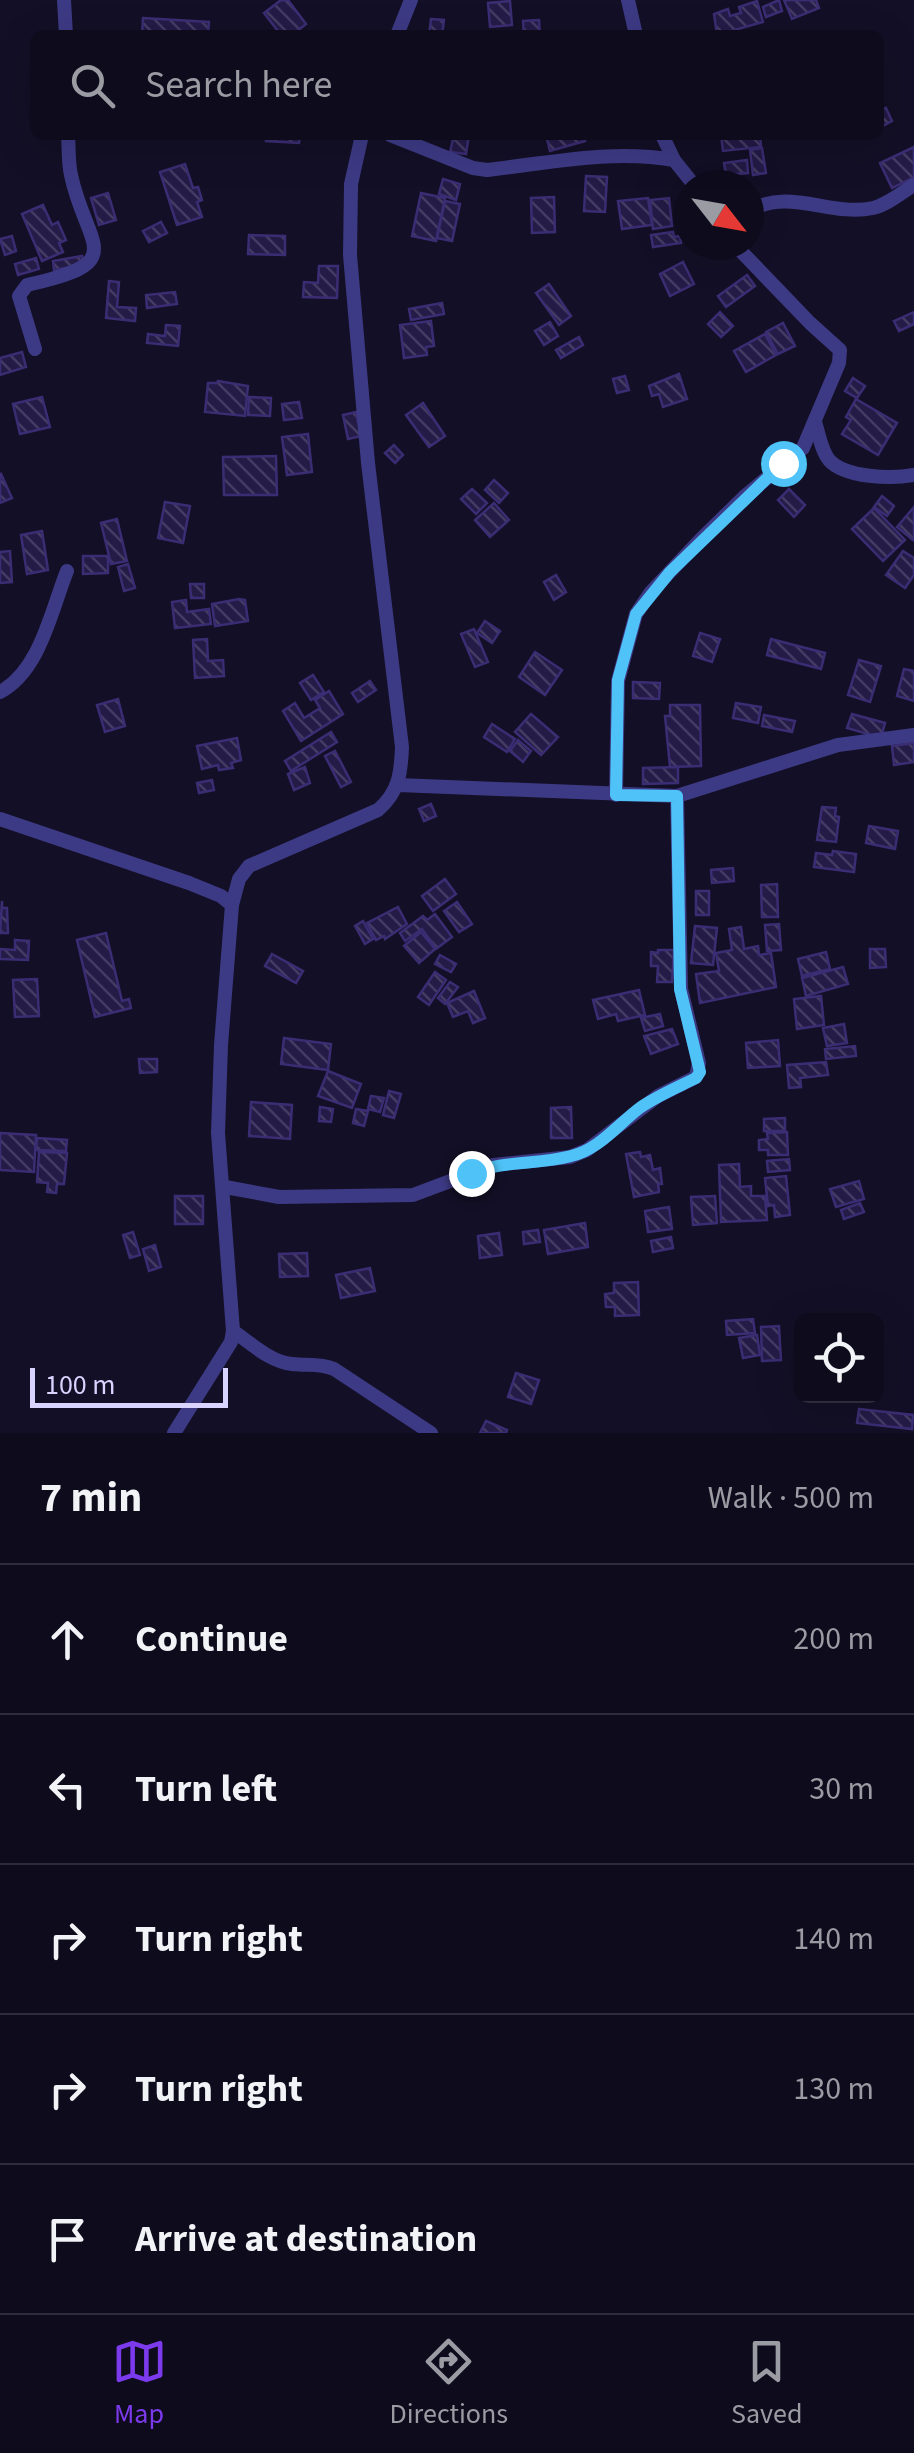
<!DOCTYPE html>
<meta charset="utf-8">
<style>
:root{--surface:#0e0b1c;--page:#171425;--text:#f1f3f6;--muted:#9b9ba3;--line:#2e2b3b;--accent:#7c3aed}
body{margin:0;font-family:"Source Sans 3",sans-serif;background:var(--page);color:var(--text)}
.controls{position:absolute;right:30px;bottom:30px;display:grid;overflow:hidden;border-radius:15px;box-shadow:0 10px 40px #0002}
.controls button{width:90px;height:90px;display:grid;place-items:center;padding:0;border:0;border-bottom:2px solid var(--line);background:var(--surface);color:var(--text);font:50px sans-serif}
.compass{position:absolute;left:674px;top:170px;width:90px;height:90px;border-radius:50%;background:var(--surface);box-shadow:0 10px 40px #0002;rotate:121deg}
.scale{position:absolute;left:30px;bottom:25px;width:198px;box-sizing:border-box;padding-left:10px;border:5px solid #d9d4ff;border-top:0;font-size:28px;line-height:35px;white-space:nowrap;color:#d9d4ff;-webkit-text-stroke:8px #130f26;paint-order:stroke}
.stop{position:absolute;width:30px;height:30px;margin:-22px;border:8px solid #4fc3f7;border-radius:50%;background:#fff}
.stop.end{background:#4fc3f7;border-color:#fff;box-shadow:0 2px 10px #0008}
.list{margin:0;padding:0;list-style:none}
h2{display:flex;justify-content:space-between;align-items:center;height:130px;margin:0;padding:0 40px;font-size:42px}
h2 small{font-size:32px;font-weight:400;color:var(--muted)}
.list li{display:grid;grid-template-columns:65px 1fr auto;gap:30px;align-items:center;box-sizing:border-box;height:150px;padding:0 40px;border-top:2px solid var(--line)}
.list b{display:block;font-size:38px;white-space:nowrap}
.list em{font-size:32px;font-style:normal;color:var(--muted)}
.icon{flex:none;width:55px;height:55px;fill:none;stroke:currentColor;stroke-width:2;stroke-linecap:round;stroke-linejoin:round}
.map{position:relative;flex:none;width:914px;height:1433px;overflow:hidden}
.search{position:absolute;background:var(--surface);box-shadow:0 10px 40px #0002;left:30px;right:30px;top:30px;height:110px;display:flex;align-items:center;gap:25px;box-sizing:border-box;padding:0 35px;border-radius:15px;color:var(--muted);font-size:38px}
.sheet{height:880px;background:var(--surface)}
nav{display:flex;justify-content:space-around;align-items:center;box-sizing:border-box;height:140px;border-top:2px solid var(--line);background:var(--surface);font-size:28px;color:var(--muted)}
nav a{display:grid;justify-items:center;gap:5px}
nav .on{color:var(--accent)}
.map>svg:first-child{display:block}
.building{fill:url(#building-back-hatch);stroke:#3b2d73;stroke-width:2.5}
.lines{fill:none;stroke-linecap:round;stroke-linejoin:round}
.street{stroke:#3d3a85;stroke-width:14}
.route{stroke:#4fc3f7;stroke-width:12}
</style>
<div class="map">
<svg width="914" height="1433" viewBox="0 0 914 1433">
<defs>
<pattern id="building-back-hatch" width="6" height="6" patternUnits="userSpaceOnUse" patternTransform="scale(2.5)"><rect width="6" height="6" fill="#241b47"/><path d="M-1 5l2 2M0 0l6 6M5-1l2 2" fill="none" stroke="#433b63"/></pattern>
</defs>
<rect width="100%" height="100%" fill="#130f26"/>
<g class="building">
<path d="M281 0H288L306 24 292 35H281L264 13Z"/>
<path d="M779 0 782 11 766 17 763 7Z"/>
<path d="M784 0H816L819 8 792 19Z"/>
<path d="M510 1 512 25 490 27 488 3Z"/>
<path d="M757 1 763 22 717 35 714 14 728 9 730 16 741 13 739 7Z"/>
<path d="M143 18 209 22 208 35H142Z"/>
<path d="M431 19 444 20 442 35H429Z"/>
<path d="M539 20 540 35H524L523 21Z"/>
<path d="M886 108 892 121 881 127 879 111Z"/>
<path d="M267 135H300L299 143 266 141Z"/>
<path d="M454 135H469L466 154 450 152Z"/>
<path d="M546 135H584L585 141 550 151Z"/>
<path d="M721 135H760L761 147 723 151Z"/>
<path d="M914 147V177L892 188 880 163Z"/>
<path d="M762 148 766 173 753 175 750 150Z"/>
<path d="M747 160 748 173 726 175 724 163Z"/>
<path d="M185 164 193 188 198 187 202 200 197 202 202 217 177 225 160 172Z"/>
<path d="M586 176 607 177 605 212 584 211Z"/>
<path d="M443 179 460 184 456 200 439 194Z"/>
<path d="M108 193 116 220 99 225 91 198Z"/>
<path d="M421 193 445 198 436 241 412 236Z"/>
<path d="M554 197 555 232 532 233 531 198Z"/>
<path d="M648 198 652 225 622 229 618 201Z"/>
<path d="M669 198 672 226 653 229 650 200Z"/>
<path d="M445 201 460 204 452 241 437 238Z"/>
<path d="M43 205 52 225 58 222 66 240 59 243 63 252 42 261 22 214Z"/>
<path d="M161 222 167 233 149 242 143 231Z"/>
<path d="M673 232 674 237 680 236 681 243 653 247 651 235Z"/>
<path d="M249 235 285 236V255L248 254Z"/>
<path d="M12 236 16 251 5 255 0 239Z"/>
<path d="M82 256 84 265 54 270 53 261Z"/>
<path d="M36 258 39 269 18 275 15 264Z"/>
<path d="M683 262 694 284 670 296 660 274Z"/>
<path d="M319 266H338L337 298 303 297 304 282 318 283Z"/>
<path d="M747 275 755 286 726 307 718 296Z"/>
<path d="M109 281 119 282 117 307 136 308 135 321 106 318Z"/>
<path d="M549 284 571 316 559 325 536 293Z"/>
<path d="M175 292 177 304 147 308 146 295Z"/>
<path d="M442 303 444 314 411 320 409 309Z"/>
<path d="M720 312 733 326 721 337 708 324Z"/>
<path d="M914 312V324L899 331 894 321Z"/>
<path d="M431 321 434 346 426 347 427 355 404 358 400 325Z"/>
<path d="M550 322 558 336 544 345 535 331Z"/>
<path d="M783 323 795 346 778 354 766 332Z"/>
<path d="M166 325 180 326 178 346 147 343 148 334 165 336Z"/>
<path d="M765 334 776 355 746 372 734 351Z"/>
<path d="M579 337 583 345 561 358 556 350Z"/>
<path d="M22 352 26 367 0 375V358Z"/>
<path d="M679 374 687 399 663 407 659 394 652 396 649 386Z"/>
<path d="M625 376 629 390 617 393 613 379Z"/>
<path d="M853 378 865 386 857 398 845 391Z"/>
<path d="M218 381 248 386 245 416 205 412 208 383H217Z"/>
<path d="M42 397 50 427 20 434 13 404Z"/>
<path d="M249 397 271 398 270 416 248 415Z"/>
<path d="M856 399 897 423 878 455 842 434 851 420 846 417Z"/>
<path d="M299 402 302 418 284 420 282 404Z"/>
<path d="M423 403 445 436 429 447 406 415Z"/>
<path d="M356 412 361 436 348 439 343 415Z"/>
<path d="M308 434 312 472 287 475 282 437Z"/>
<path d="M394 445 403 455 395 463 385 453Z"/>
<path d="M276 456 277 495H224L223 457Z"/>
<path d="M1 474 12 498 0 503V475Z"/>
<path d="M494 480 508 493 499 503 485 490Z"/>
<path d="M472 489 487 503 476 514 461 499Z"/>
<path d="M789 489 805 505 794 517 778 500Z"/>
<path d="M882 496 894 506 887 516 874 507Z"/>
<path d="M165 502 190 506 183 543 158 538Z"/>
<path d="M494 503 509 520 490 537 475 520Z"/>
<path d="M914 507V538L913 540 897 527Z"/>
<path d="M874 508 905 540 883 561 852 529Z"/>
<path d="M117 519 127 561 111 564 101 523Z"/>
<path d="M42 531 48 570 27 574 21 535Z"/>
<path d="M10 551 12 582 0 583V552Z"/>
<path d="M903 551 914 558V575L905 588 886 575Z"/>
<path d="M83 556H108V573L83 574Z"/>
<path d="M128 564 135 588 124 591 118 567Z"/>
<path d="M556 575 566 592 554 600 544 582Z"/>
<path d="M190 584H204V598H191Z"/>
<path d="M239 599 245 600 248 621 215 626 212 604Z"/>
<path d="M186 600 187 612 209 609 211 624 175 628 172 602Z"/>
<path d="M485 621 500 631 492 643 477 633Z"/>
<path d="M474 629 488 662 475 667 461 634Z"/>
<path d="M700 633 720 639 712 662 693 656Z"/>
<path d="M207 639 208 661 223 660 224 676 195 678 193 640Z"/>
<path d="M771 639 825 653 821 669 767 655Z"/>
<path d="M535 652 562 670 545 695 519 677Z"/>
<path d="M859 660 881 666 870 702 848 695Z"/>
<path d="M904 669 914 671V701L897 696Z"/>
<path d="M313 675 324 692 311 700 300 683Z"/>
<path d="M370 681 376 690 358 702 352 693Z"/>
<path d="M633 682 660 683 659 699 633 698Z"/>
<path d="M329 691 343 714 301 741 283 711 295 703 304 718 320 708 315 700Z"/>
<path d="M118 699 125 726 105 732 97 705Z"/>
<path d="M736 703 761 707 758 723 733 718Z"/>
<path d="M670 705H700L701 766 670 767 665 716H670Z"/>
<path d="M531 714 558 737 541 755 515 732Z"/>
<path d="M852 714 885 723 881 738 847 728Z"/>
<path d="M764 715 795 721 792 732 762 726Z"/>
<path d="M492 724 515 739 507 752 484 737Z"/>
<path d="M331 732 337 742 291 771 285 761Z"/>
<path d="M237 738 241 760 231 763 233 768 219 770 218 765 202 769 197 746Z"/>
<path d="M518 740 531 751 523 762 510 751Z"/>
<path d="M914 743V762L894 765 892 746Z"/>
<path d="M335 751 351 782 341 787 325 756Z"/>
<path d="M305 767 310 783 294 790 288 774Z"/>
<path d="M678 767V783L643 784V768Z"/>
<path d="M212 780 214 790 199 793 197 783Z"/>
<path d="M431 804 436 816 424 821 419 809Z"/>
<path d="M822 807 836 808 835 816 839 817 836 842 817 840Z"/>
<path d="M869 826 898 831 895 849 866 843Z"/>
<path d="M833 851 856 854 854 872 814 867 816 853 832 855Z"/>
<path d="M733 868 734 881 712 883 711 870Z"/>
<path d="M445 879 456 894 433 911 422 896Z"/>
<path d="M777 884 778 917H762L761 885Z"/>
<rect x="696" y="891" width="13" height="24"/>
<path d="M2 901V908H7L8 933H0Z"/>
<path d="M457 902 472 924 459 932 444 911Z"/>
<path d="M398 907 407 924 385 939 384 936 376 940 367 923Z"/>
<path d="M435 914 452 937 436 949 422 929 405 941 400 933 423 916 427 920Z"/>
<path d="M363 921 373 939 365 944 355 926Z"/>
<path d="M779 924 781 950 767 951 765 925Z"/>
<path d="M695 926 717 928 713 965 691 963Z"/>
<path d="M741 927 744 949 758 946 759 955 771 953 776 987 700 1003 696 974 719 971 716 953 732 950 729 929Z"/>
<path d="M421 932 435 949 419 963 404 946Z"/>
<path d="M106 933 122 1001 129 999 131 1008 95 1017 77 940Z"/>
<path d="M15 940 29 941 28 960 0 959V949L15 950Z"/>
<path d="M870 949H885L886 967 870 968Z"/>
<path d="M658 950H674L672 982H657L658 966H651V952L658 953Z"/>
<path d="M826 952 830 969 802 976 798 959Z"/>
<path d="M272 954 303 971 296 983 265 966Z"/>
<path d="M440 955 456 964 451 972 435 964Z"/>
<path d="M843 967 848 984 806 996 802 978Z"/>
<path d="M435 972 446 980 429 1005 418 997Z"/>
<path d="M37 979 39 1016 15 1017 13 980Z"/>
<path d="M450 982 458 987 445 1004 438 998Z"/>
<path d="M639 990 645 1015 618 1021 616 1014 598 1019 593 1000Z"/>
<path d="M474 991 485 1018 473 1023 468 1011 453 1017 447 1003Z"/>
<path d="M821 996 824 1025 797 1029 794 999Z"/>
<path d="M660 1014 663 1026 645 1031 641 1018Z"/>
<path d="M844 1024 847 1043 827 1046 823 1028Z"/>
<path d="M672 1029 678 1044 651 1054 644 1036Z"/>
<path d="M284 1038 331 1044 328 1070 281 1064Z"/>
<path d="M778 1040 780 1066 748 1068 746 1043Z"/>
<path d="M855 1046 856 1056 826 1059 825 1049Z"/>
<path d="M139 1059H157V1072L140 1073Z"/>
<path d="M826 1062 828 1075 800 1078 801 1087 789 1088 787 1065Z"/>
<path d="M328 1071 361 1084 352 1108 318 1096Z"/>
<path d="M389 1091 401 1094 394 1118 383 1115Z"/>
<path d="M371 1096 384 1098 380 1112 368 1109Z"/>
<path d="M251 1102 292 1105 290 1139 249 1136Z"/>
<path d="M320 1107 333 1109 331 1122 319 1121Z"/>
<path d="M571 1107 572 1138H551V1108Z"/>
<path d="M356 1109 368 1111 364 1126 353 1123Z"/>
<path d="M785 1118V1131H764V1119Z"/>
<path d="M787 1132 788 1155H768V1150H759V1140L768 1139 767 1133Z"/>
<path d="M0 1133 36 1135 34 1172 0 1170Z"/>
<path d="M37 1138 67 1140 66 1151 36 1150Z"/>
<path d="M39 1152 67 1153 64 1184H57L56 1193 47 1192 48 1183 37 1182Z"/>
<path d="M640 1152 641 1157 650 1155 653 1170 660 1168 662 1184H658L659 1192 634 1197 626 1154Z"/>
<path d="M789 1159 790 1170 768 1172 767 1161Z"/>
<path d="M739 1164 740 1187 751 1186V1196H765L767 1220 721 1222 719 1165Z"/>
<path d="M786 1176 790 1215 775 1217 774 1205 768 1206 765 1178Z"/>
<path d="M859 1181 864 1199 836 1207 830 1189Z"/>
<rect x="175" y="1196" width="28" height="28"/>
<path d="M715 1196 717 1223 693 1225 691 1197Z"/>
<path d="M860 1203 864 1212 844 1219 841 1210Z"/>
<path d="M669 1207 672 1229 648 1232 645 1211Z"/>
<path d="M585 1223 588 1247 548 1254 544 1230Z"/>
<path d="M538 1230 540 1242 524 1244 523 1232Z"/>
<path d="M133 1232 140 1255 130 1258 123 1235Z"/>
<path d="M499 1233 502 1255 480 1258 478 1236Z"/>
<path d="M671 1237 673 1248 653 1252 651 1241Z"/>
<path d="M155 1245 161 1267 149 1271 143 1249Z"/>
<path d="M307 1253 308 1276 280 1277 279 1254Z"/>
<path d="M370 1268 375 1291 341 1298 336 1275Z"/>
<path d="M638 1282 639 1315 615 1316V1307H606L605 1294 614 1293V1283Z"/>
<path d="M753 1319 755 1333 727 1335 726 1321Z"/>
<path d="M779 1326 781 1360 762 1361 761 1327Z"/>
<path d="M757 1335 760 1355 743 1358 739 1338Z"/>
<path d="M516 1373 539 1380 531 1404 508 1397Z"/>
<path d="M859 1409 913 1415 912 1429 857 1423Z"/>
<path d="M486 1421 507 1430 506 1433H480Z"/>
</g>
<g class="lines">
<g class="street">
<path d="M64 0 66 35"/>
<path d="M628 0 636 35"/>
<path d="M397 35 411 0"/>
<path d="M390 135 473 168 487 170C549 163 612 149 674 160"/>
<path d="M662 135 674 160 694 185"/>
<path d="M749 211C789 187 830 217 873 208 887 205 901 193 914 185"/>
<path d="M35 349 19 296 27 285C132 262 86 247 71 175 68 162 69 148 68 135"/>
<path d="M815 422C819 434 821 450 829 460 845 478 892 479 914 475"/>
<path d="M0 692C40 671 51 611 67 571"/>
<path d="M398 785 677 796 838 745 914 735"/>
<path d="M616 795 618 681 636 614 651 592 701 539 744 497 803 448 839 363 840 350 810 323 735 245"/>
<path d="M0 819 189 883 221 896 232 905"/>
<path d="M225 1187 279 1197 413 1195 493 1165 570 1157 587 1150 658 1096 696 1077 699 1063 681 989 677 796"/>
<path d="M233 1331C251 1343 270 1362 292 1364 308 1366 319 1363 334 1369L431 1433"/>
<path d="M174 1433 231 1342 233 1331 218 1133 221 1045 232 905 239 879 249 866 378 810C399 792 401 773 402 747L368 463 350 255 351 184 362 135"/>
</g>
</g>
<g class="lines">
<path class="route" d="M471 1173C506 1160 538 1165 571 1156 599 1150 619 1123 641 1107 659 1095 678 1087 696 1078L700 1072 680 989 677 796 616 795 618 680 636 614 670 572 783 463"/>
</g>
</svg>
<div class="controls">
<button><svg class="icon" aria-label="locate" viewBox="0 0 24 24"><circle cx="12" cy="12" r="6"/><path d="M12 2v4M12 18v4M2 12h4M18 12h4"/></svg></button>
</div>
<svg class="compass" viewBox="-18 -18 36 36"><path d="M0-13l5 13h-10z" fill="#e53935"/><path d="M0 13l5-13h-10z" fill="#9b9ba3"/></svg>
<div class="scale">100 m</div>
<div class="stop" style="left:783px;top:463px"></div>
<div class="stop end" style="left:471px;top:1173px"></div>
<div class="search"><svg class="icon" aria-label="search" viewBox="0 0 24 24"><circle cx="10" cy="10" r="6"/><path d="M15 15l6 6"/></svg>Search here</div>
</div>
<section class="sheet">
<h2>7 min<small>Walk · 500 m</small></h2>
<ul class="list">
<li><svg class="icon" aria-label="ahead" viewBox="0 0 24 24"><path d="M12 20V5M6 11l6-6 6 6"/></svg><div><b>Continue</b></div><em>200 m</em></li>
<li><svg class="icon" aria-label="left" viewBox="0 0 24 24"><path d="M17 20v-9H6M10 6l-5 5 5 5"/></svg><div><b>Turn left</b></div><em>30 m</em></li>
<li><svg class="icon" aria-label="right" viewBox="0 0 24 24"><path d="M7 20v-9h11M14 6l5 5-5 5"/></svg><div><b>Turn right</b></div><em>140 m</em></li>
<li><svg class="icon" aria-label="right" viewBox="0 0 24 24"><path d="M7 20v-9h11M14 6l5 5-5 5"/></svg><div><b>Turn right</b></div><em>130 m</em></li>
<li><svg class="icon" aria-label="arrive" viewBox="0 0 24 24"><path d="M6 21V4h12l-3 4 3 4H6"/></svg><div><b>Arrive at destination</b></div></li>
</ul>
</section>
<nav>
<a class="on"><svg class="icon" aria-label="map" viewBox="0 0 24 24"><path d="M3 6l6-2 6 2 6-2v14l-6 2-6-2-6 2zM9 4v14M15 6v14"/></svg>Map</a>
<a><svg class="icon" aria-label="directions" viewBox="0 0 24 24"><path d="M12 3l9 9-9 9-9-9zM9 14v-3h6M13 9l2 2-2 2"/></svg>Directions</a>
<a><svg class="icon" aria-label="saved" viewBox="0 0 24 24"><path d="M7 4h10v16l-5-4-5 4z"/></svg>Saved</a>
</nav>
